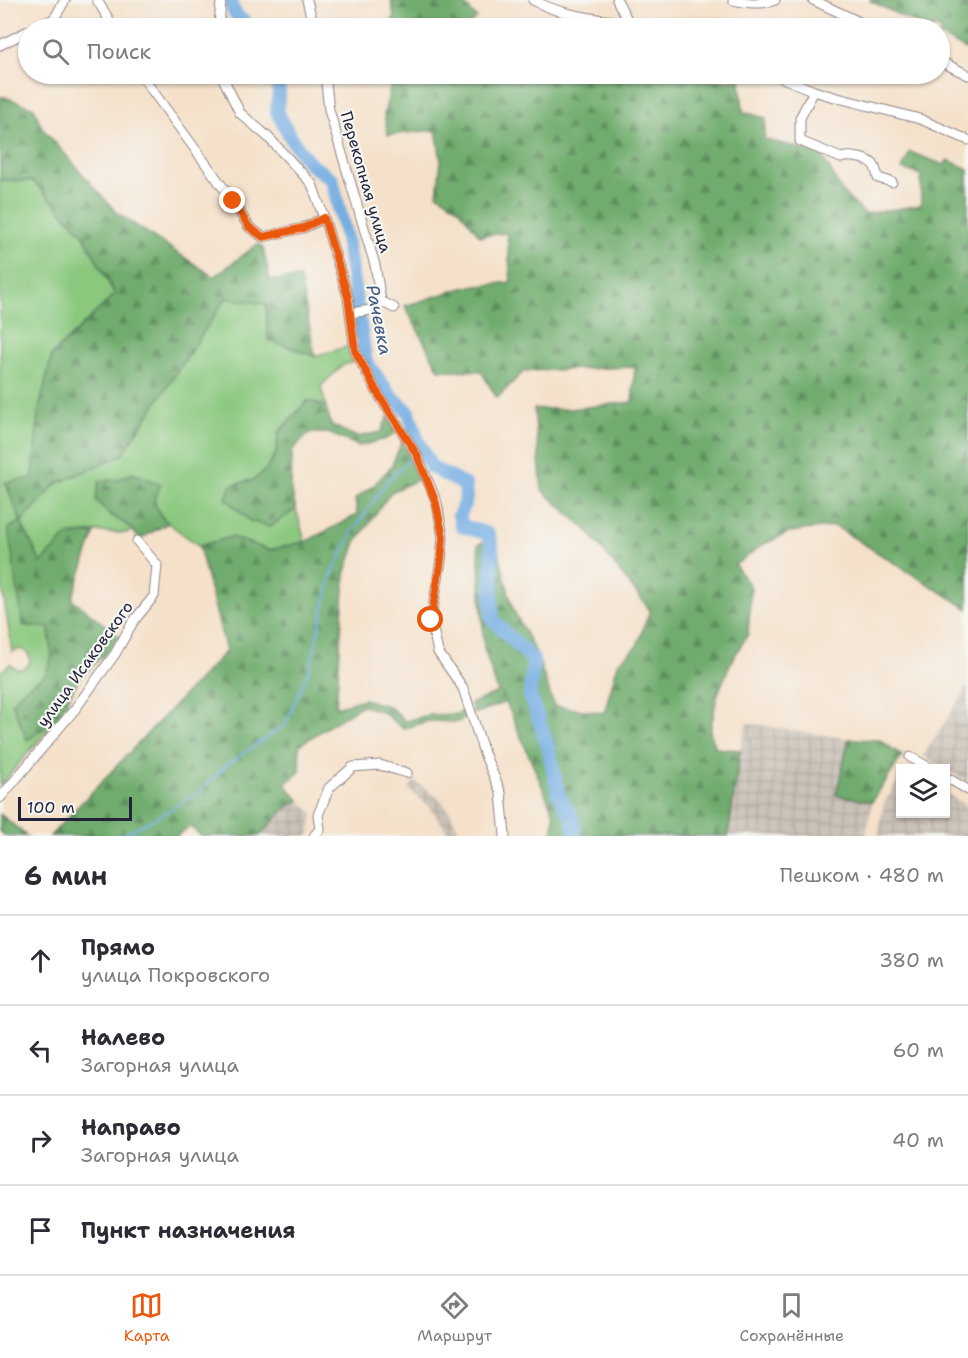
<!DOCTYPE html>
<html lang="ru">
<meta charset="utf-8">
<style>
:root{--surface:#fff;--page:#f2f2f3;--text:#2b2b33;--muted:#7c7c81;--line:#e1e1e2;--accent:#ea580c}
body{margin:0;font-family:"Shantell Sans",sans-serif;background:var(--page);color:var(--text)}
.controls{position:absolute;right:18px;bottom:18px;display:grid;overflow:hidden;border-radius:0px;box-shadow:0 2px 4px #0004}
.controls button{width:54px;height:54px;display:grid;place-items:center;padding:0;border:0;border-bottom:2px solid var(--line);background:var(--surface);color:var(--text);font:30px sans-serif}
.scale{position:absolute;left:18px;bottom:15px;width:114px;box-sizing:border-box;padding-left:6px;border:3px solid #22223b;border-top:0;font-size:16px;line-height:21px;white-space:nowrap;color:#22223b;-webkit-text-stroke:4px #f6f6f2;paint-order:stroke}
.stop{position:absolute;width:18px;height:18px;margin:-14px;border:4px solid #ea580c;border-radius:50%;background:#fff}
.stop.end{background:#ea580c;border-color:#fff;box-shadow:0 2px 6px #0008}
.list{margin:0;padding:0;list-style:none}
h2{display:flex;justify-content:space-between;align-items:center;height:78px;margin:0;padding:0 24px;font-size:26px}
h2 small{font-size:20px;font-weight:400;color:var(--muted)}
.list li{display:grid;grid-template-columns:39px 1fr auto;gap:18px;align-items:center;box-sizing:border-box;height:90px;padding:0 24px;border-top:2px solid var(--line)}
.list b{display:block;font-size:22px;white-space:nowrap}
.list p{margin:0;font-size:20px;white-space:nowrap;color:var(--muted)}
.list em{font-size:20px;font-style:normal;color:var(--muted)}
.icon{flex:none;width:33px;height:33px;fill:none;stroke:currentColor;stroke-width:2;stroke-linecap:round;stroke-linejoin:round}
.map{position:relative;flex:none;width:968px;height:836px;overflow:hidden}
.search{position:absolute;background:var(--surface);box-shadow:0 2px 4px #0004;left:18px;right:18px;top:18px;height:66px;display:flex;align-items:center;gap:15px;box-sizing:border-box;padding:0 21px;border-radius:33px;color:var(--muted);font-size:22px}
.sheet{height:438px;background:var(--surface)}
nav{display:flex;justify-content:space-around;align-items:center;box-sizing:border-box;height:84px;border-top:2px solid var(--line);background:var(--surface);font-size:16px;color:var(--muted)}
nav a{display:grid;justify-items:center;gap:3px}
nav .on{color:var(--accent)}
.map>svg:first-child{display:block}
.industrial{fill:url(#industrial-grid)}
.green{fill:#8ac87e;stroke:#56755c;stroke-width:1.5}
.forest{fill:url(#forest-firs);stroke:#486754;stroke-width:1.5}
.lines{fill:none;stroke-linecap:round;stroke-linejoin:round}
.stream{stroke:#72ace2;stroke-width:2}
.river{stroke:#72ace2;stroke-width:14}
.street-casing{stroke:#8c8282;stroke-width:11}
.street{stroke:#fff;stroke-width:9}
.route{stroke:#ea580c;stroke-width:8}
.labels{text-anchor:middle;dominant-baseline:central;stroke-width:4.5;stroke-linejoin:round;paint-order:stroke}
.street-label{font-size:16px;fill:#22223b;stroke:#f6f6f2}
.water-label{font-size:18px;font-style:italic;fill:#42597e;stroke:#f6f6f2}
</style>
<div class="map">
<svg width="968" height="836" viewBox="0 0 968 836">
<defs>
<pattern id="industrial-grid" width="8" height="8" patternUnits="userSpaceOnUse" patternTransform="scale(1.5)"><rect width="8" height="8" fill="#cbc3b8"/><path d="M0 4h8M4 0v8" fill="none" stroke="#aea79f"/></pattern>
<pattern id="forest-firs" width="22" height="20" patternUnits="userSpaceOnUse" patternTransform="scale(1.5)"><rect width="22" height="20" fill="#6fac6d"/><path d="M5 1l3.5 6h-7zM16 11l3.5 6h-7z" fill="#5b8c5b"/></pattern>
</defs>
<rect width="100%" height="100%" fill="#f6f6f2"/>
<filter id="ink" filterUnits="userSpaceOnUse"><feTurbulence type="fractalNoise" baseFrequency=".0167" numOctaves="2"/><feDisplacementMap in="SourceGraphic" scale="12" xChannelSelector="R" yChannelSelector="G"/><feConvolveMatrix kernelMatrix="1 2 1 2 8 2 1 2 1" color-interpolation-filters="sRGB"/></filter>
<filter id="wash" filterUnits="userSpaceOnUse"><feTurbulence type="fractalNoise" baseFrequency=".008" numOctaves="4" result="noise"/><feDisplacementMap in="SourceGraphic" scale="24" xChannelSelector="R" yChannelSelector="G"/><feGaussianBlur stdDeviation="1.35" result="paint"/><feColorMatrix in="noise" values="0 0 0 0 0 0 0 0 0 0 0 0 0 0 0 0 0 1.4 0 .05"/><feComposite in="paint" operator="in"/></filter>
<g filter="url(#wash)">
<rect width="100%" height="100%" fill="#f5e1ca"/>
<g class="industrial">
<path d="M968 686V782L923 756Z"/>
<path d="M747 723 849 739 836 794 872 802 866 836H728L740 750Z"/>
<path d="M900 777V814H946V793L968 807V836H878L884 803Z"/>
<path d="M415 781 442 801 450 813 462 836H448L446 830 429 806 408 789Z"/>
<path d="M299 800 313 813 309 836H259L284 810Z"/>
</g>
<path class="green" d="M0 180 33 181 83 234 115 295 52 355 38 413 33 479 6 482 21 522 56 484 122 455 226 298 266 304 268 340 315 356 350 346 354 362 343 365 321 386 326 407 308 400 278 433 277 451 266 470 253 480 231 485 270 527 296 509 305 542 269 550 231 537 199 546 168 523 161 516 154 501 133 473 117 480 99 481 109 514 127 525 132 530 127 533 95 532 68 535 41 563 21 523 18 588 23 625 49 628 52 657 45 675 22 691 27 740 57 719 0 786V672L10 664 16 669C24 670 29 667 30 659 28 650 20 647 12 652L0 572Z"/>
<g class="forest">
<path d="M391 0H460L477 18 466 28H389L394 17Z"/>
<path d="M869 0H968V51L940 36V28H925Z"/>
<path d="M389 74H460L461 77 472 74H685L700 81 740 79 743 112 766 118 764 139 821 154 843 193 865 214 921 205V175L902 169 910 152 944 165 948 160 968 169V609L835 526 790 532 764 544 735 565 751 587 748 634 731 662 717 696 710 732 716 748 740 750 728 836H553L554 814 506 702 474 714 471 704 498 692 484 648 478 545 494 535 513 609 537 655 554 706 604 713 618 663 637 646 650 610 586 529 542 490 534 409H570L632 402 635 367 524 371 497 398 481 371 439 370 405 306 462 288 511 282 507 233 480 236 459 209 437 194 441 161 436 130 388 135 384 114 391 85Z"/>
<path d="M0 97H5L34 108 42 128 117 213 214 277 258 244 263 248 270 280 300 278 315 356 268 340 266 304 226 298 122 455 56 484 21 522 41 563 68 535 95 532 72 599 120 637 102 657 79 679 57 719 27 740 12 703 22 691 45 675 52 657 49 628 23 625 8 528 21 522 5 482 33 478 38 413 52 355 115 294 83 234 33 181 0 180Z"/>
<path d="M308 400 326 407 331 425 357 437 381 432 388 417 396 432 386 439 359 446 328 433H310L292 450 291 488 296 509 270 527 250 521 226 499 231 485 253 480 266 470 277 451 278 434Z"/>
<path d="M402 442 422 478 391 492 356 542 345 574 336 707 364 699 390 707 405 721 429 715 457 714 466 709 469 716 458 722 428 721 403 729 384 713 362 705 299 745 300 772 285 784 299 800 284 810 259 836H201L190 826 177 836H50L226 651 199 546 231 537 269 550 305 542 357 515 355 499 375 484 391 467Z"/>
<path d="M133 473 161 484 154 501 161 516 168 523 140 539 127 525 109 514 96 500 99 481 117 480Z"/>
<path d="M849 739 880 740 902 756 872 802 836 795Z"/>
<path d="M0 814 27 836H5L0 831Z"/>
</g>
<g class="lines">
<path class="stream" d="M120 836 152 820 198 793 228 764 285 725 310 667 331 577 353 531 389 479 414 455"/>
<g class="river">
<path d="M231 0C230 13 243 21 252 28"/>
<path d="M273 74 279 90 277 112 292 140 310 164 332 179 346 238 366 362 391 396 409 412 418 441 431 467 465 485 466 499 459 516 462 526 488 534 492 546V619L533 660 530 695 549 750 558 793 573 820 575 836"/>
</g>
</g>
</g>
<g filter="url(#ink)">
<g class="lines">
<defs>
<g id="street">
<path d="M97 0 114 28"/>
<path d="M307 0 314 28"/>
<path d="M533 0C562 16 596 19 629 23"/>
<path d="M617 0 629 23 636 28"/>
<path d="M733 0C748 3 761 5 775 0"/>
<path d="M813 0 872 28"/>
<path d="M34 28 54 19 65 0"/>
<path d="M219 28 221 0"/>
<path d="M0 45 28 31"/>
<path d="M940 61 968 75"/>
<path d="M141 74 149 86 233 201 249 227 263 237 303 228 324 218"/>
<path d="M221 74 240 113 268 137 312 184 324 218 348 297 355 351 377 392 417 455 437 503 443 537 441 560 431 620 438 652 463 688 484 753 501 793 505 836"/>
<path d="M325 74 329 110 375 265 381 301 371 310 351 313"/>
<path d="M705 74H728"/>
<path d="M763 74H773L814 91 834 97 920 119 968 140"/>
<path d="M814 91 800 118V141L841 158C848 155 867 158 873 164 876 168 877 173 878 178L892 182"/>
<path d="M381 301 394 308"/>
<path d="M910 757 930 768"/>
<path d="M946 777 968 790"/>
<path d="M0 798 75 709 115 654 133 622 154 596 157 565 137 541"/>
<path d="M314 836 320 829 318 815 329 788 353 767 380 765 407 773"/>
</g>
</defs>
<use href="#street" class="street-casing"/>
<use href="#street" class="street"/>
</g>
</g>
<g class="lines" filter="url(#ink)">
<path class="route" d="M233 201 249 227 263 237 303 228 324 218 348 297 355 351 377 392 417 455 436 503 443 537 441 560 431 620"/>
</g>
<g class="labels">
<g class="street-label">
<text transform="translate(366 182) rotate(74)">Перекопная улица</text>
<text transform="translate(85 664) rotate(-54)">улица Исаковского</text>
</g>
<g class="water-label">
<text transform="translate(379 320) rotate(79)">Рачевка</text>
</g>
</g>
</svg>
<div class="controls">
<button><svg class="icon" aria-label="layers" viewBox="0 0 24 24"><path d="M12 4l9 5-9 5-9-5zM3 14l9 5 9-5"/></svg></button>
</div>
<div class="scale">100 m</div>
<div class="stop" style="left:431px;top:620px"></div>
<div class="stop end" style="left:233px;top:201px"></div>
<div class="search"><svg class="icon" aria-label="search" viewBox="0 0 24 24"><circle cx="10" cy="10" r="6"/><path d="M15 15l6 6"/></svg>Поиск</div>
</div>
<section class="sheet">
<h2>6 мин<small>Пешком · 480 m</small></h2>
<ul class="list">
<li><svg class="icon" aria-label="ahead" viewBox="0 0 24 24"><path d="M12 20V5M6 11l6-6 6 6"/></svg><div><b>Прямо</b><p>улица Покровского</p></div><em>380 m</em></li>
<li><svg class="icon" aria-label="left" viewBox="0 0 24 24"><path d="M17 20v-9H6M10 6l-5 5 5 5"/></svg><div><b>Налево</b><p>Загорная улица</p></div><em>60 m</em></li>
<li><svg class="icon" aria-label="right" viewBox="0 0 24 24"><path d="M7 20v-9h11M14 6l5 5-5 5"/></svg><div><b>Направо</b><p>Загорная улица</p></div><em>40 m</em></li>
<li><svg class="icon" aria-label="arrive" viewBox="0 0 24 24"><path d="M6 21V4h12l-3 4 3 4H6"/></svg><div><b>Пункт назначения</b></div></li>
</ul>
</section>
<nav>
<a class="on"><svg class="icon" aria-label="map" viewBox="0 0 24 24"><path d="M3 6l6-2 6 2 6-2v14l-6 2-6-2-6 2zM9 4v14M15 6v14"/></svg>Карта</a>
<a><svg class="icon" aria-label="directions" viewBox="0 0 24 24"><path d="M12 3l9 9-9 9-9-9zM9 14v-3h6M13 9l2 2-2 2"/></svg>Маршрут</a>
<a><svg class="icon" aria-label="saved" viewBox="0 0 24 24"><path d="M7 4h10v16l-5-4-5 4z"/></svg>Сохранённые</a>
</nav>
